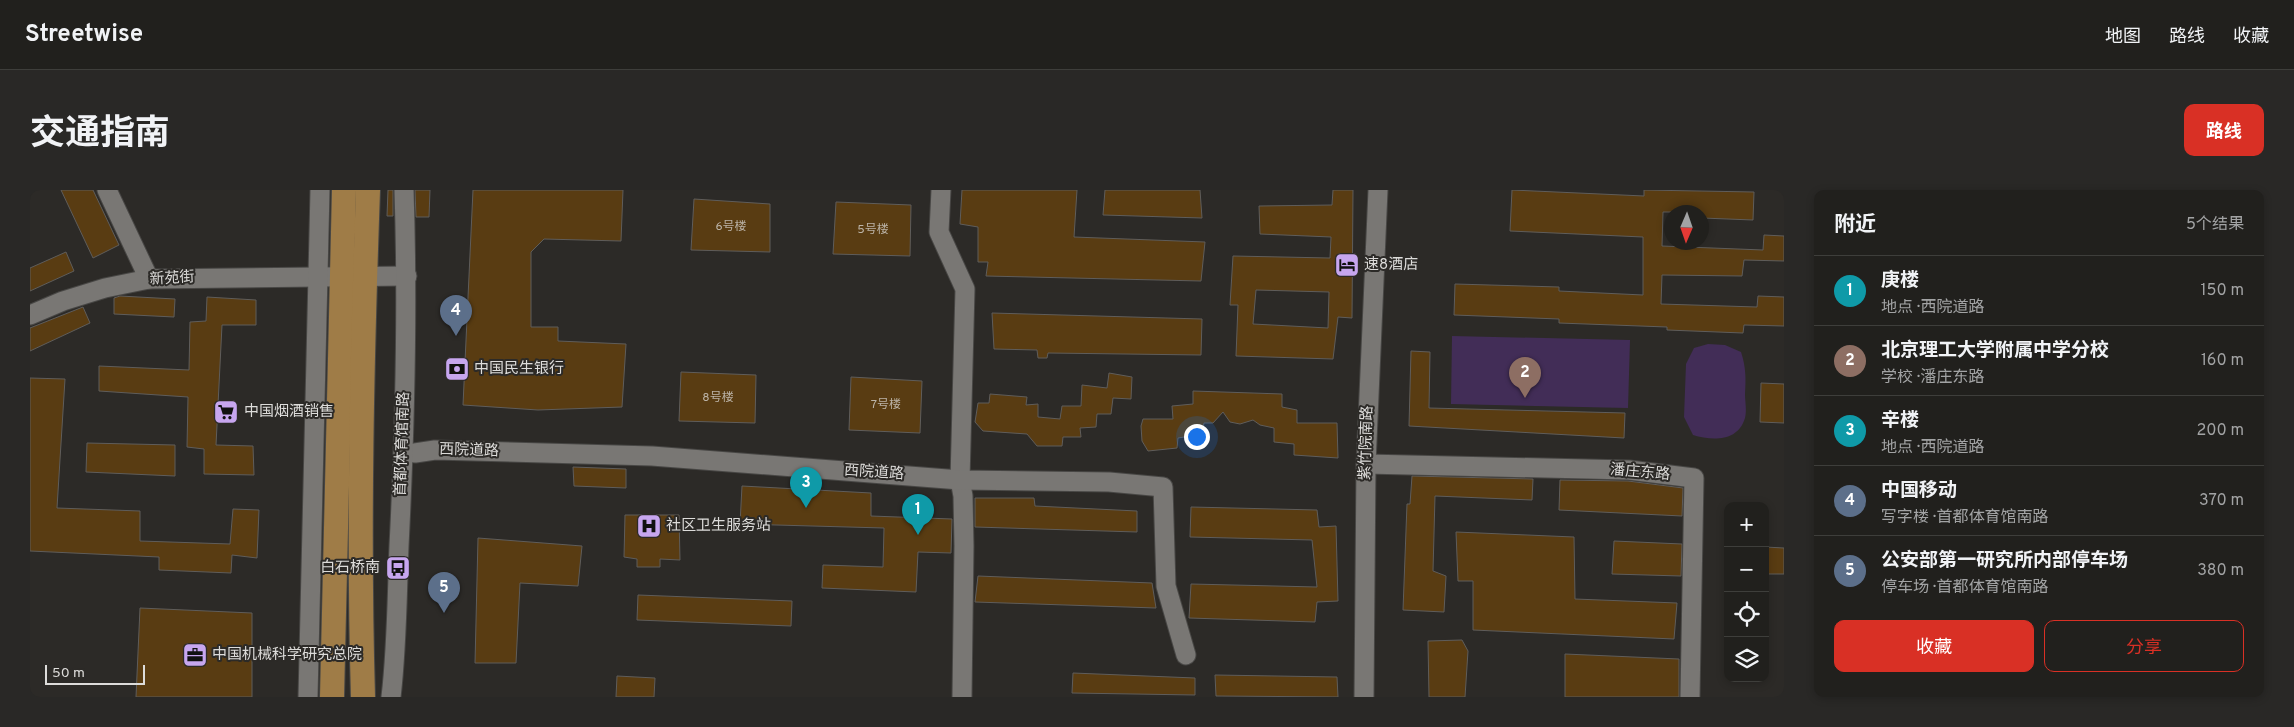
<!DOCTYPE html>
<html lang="zh">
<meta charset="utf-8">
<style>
:root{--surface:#21201d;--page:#292826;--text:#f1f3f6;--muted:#a2a3a4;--line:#3e3e3b;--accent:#d93025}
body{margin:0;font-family:Overpass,"Noto Sans SC",sans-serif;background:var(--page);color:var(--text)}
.controls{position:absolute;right:15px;bottom:15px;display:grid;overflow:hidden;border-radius:10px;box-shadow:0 2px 8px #0003}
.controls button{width:45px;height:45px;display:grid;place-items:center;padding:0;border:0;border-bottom:1px solid var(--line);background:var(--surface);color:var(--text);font:25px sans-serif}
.compass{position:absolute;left:1634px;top:15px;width:45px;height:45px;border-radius:50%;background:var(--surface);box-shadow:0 2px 8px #0003;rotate:182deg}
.scale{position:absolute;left:15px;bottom:12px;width:100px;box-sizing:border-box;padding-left:5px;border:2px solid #dddcda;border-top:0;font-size:14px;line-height:18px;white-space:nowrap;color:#dddcda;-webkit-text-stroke:4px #2c2a27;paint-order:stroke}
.you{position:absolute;left:1166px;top:246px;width:18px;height:18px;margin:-12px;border:4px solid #fff;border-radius:50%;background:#1a73e8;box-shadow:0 0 0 8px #1a73e833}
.badge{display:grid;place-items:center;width:32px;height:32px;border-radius:50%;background:var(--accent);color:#fff;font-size:16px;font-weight:700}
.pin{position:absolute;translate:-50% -41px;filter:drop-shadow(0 1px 2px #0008)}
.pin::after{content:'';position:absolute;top:26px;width:18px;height:15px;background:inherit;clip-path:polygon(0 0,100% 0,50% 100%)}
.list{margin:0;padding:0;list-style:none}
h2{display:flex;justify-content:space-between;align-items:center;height:65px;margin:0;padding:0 20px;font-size:21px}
h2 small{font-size:16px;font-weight:400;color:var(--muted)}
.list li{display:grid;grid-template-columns:32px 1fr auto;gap:15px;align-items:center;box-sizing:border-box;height:70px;padding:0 20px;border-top:1px solid var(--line)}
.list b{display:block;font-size:19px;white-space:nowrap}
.list p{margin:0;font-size:16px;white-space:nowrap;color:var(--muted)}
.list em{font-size:16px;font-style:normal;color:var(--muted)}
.actions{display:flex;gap:10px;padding:15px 20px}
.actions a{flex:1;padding:11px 0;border:1px solid var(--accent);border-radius:10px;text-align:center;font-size:18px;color:var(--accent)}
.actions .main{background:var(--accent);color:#fff}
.icon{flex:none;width:28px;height:28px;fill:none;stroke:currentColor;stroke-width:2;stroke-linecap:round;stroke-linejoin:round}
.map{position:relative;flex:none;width:1754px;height:507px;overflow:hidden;border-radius:10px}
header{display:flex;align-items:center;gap:30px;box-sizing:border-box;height:70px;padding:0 25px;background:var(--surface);border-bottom:1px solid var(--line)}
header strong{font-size:24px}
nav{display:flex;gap:28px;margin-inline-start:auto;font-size:18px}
.intro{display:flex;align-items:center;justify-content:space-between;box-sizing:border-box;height:120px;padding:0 30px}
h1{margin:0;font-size:35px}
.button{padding:12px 22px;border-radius:10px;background:var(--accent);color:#fff;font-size:18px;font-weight:700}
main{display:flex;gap:30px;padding:0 30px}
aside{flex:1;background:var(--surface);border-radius:10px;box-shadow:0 2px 8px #0003}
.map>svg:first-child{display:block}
.green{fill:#422d57}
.building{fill:#593c12;stroke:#5f5d5b;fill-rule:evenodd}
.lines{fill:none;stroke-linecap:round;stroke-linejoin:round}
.minor-casing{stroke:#484745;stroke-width:21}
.major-casing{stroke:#484745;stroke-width:26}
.minor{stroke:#797774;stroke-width:19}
.major{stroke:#9f7c47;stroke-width:24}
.labels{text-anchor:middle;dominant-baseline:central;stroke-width:4;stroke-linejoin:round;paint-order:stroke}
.number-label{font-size:12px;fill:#bcb4a8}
.poi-label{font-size:15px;fill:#dddcda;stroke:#2c2a27;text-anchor:start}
.street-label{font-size:15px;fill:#dddcda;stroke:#2c2a27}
</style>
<header>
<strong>Streetwise</strong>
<nav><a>地图</a><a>路线</a><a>收藏</a></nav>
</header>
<div class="intro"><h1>交通指南</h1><a class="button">路线</a></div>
<main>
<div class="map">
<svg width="1754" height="507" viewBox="0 0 1754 507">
<rect width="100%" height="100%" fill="#2c2a27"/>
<g class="green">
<path d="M1422 146 1600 150 1598 218 1421 214Z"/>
<path d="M1678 154 1695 155 1711 162C1716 177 1716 189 1715 204 1715 211 1717 221 1715 228 1708 252 1682 251 1663 245L1654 227 1656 174 1664 158Z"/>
</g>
<g class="building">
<path d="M31 0H63L89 55 63 68Z"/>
<path d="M358 0H363V26H357Z"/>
<path d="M385 0H400L399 27H386Z"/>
<path d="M443 0H593L591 51 514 49 501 62V137H528V151L596 154 592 217 508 220 433 215Z"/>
<path d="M932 0H1047L1044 47 1175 52 1171 91 956 86 958 72H948V37L930 34Z"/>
<path d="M1075 0H1170L1172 28 1073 25Z"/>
<path d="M1303 0H1323L1322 128 1308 127 1303 169 1206 166 1208 115H1200L1203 66 1300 68 1301 47 1230 44 1229 16 1302 15ZM1226 100 1299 102 1298 138 1223 134Z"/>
<path d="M1482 0 1614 6V0L1724 2 1723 30 1672 28V22H1633L1632 56 1733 60 1734 45 1754 46V71L1714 70 1712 86 1632 85 1631 114 1727 117 1728 106 1754 107V136L1714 135 1713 143 1637 140V137L1529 133V129L1424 125 1425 94 1529 97V101L1613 105V47L1480 41Z"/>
<path d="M664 9 740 14V62L661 60Z"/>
<path d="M806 12 881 15 880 66 803 64Z"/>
<path d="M36 62 44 81 0 101V78Z"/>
<path d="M90 106 145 109 144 127 84 124V108Z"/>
<path d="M177 107 226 110V135H192L186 255 223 256 224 285 174 284V259L157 257 158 207 69 201V176L159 180 160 132 176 131Z"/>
<path d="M53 117 60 133 0 161V138Z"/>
<path d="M962 123 1172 129 1171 165 1018 163 1017 168H1008L1007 160 964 159Z"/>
<path d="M1381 161 1400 162 1399 218 1595 223 1594 248 1379 236Z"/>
<path d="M651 182 726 185 725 233 649 231Z"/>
<path d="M1079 183 1102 187 1101 209 1083 208 1081 224H1067L1066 237 1050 238 1051 247H1033L1032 256H1007L997 244 953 241 945 232 948 213H959L960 204 997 207 996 215 1008 214V227L1030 229 1032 216H1051L1052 195 1077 198Z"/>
<path d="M821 187 892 191 890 243 819 240Z"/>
<path d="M0 188 35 189 27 318 110 321V351L200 354 203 319 229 320 227 368 202 365 201 383 129 380V367L0 361Z"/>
<path d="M1731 193 1754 194V233L1730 232Z"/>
<path d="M1163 201 1252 204V217L1267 220V233H1307L1308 268 1264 265V254L1244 252V238L1230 235 1223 230 1210 234 1200 232 1193 222 1183 233H1174L1172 244 1148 248 1147 258 1118 261 1112 251 1111 236 1113 229H1143L1142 216 1163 214Z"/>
<path d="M57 253 145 255V286L56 282Z"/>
<path d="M543 277 596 279V298L544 296Z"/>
<path d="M1382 286 1503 289 1502 310 1405 306 1403 381 1416 386 1414 422 1373 420 1377 314H1380Z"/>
<path d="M1530 290 1598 291 1653 298 1652 326 1529 320Z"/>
<path d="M712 296 841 303V326L922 329 921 363 888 362 886 402 792 398 793 375 853 377 854 338 710 334Z"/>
<path d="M945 308H1004L1005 316 1107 321V342L945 337Z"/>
<path d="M1161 317 1287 320 1289 337 1306 336 1308 411 1287 412 1285 432 1159 428 1161 394 1287 397 1282 350 1160 347Z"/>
<path d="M595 325H649L650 370 630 369V377H607V369L594 367Z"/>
<path d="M1426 342 1544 347 1545 409 1647 413 1644 449 1443 440V391H1428Z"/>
<path d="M448 348 552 356 548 396 490 393 486 473H445Z"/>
<path d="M1584 351 1652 354 1651 386 1582 384Z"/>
<path d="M1735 357 1754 358V384H1735Z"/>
<path d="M948 386 1122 393 1126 418 945 412Z"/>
<path d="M608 405 762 411 761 436 607 430Z"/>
<path d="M110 418 222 423V507H106Z"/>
<path d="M1432 450 1438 461 1435 507H1399L1398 451Z"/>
<path d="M1535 464 1649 469V507H1535Z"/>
<path d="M1043 483 1165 488V505L1042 503Z"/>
<path d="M1185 485 1307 487 1308 507 1186 506Z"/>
<path d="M587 486 625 488 624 507H586Z"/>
</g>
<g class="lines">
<defs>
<g id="minor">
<path d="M77 0 119 89"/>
<path d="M911 0 909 42 935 99 930 290 933 306 934 356 932 507"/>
<path d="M0 125 33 111 75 98 119 89 377 86"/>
<path d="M385 263 405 260 622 266 930 290 1079 292 1133 297 1136 396 1156 465"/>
<path d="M1336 274 1599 280 1664 288 1660 507"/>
<path d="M278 507 290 0"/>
<path d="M361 507C367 457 367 406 369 356 375 237 378 119 374 0"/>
<path d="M1334 507 1336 274 1348 0"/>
</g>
<g id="major">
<path d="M302 507 314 0"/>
<path d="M333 507C328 338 332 169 338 0"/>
</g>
</defs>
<use href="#minor" class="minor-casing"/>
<use href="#major" class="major-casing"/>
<use href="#minor" class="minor"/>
<use href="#major" class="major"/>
</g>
<defs>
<symbol id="hotel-square" viewBox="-11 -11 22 22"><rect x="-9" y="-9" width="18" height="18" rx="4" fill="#c7a6ef" stroke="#2c2a27"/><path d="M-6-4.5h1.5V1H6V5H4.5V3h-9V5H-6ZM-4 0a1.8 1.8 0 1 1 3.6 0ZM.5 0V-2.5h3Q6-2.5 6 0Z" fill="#111"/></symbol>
<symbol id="bank-square" viewBox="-11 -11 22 22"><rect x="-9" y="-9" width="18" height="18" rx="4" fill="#c7a6ef" stroke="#2c2a27"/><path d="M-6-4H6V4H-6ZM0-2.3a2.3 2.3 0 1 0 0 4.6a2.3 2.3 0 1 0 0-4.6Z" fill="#111"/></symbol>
<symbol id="supermarket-square" viewBox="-11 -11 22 22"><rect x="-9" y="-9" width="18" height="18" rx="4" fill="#c7a6ef" stroke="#2c2a27"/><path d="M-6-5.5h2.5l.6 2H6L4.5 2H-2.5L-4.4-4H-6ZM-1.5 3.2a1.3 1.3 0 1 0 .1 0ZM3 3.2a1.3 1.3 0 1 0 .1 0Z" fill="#111"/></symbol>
<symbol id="hospital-square" viewBox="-11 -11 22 22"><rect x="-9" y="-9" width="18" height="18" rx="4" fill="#c7a6ef" stroke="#2c2a27"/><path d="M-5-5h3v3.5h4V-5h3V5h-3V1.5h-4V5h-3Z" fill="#111"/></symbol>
<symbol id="bus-square" viewBox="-11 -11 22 22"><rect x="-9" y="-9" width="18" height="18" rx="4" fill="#c7a6ef" stroke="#2c2a27"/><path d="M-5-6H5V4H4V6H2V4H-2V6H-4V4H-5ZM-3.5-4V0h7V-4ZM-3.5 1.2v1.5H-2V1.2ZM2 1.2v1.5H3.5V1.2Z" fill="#111"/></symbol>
<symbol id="office-square" viewBox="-11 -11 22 22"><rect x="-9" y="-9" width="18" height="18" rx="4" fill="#c7a6ef" stroke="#2c2a27"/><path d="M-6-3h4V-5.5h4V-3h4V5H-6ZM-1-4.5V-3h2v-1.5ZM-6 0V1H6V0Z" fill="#111"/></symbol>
</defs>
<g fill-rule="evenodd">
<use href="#hotel-square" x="1303" y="61" width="28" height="28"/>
<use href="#bank-square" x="413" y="165" width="28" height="28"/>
<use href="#supermarket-square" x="182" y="208" width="28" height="28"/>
<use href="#hospital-square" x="605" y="322" width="28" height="28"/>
<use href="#bus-square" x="354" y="364" width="28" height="28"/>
<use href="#office-square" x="151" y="451" width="28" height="28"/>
</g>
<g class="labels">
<g class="number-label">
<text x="701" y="37">6号楼</text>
<text x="843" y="40">5号楼</text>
<text x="688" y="208">8号楼</text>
<text x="856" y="215">7号楼</text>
</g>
<g class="poi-label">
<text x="1334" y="75">速8酒店</text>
<text x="444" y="179">中国民生银行</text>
<text x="214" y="222">中国烟酒销售</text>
<text x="636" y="336">社区卫生服务站</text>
<text x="350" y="378" text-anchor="end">白石桥南</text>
<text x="182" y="465">中国机械科学研究总院</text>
</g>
<g class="street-label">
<text transform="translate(142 89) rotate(-3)">新苑街</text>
<text transform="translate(1337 253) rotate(-88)">紫竹院南路</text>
<text transform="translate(373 254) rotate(-88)">首都体育馆南路</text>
<text transform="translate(439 261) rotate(2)">西院道路</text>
<text transform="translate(844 283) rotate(4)">西院道路</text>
<text transform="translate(1610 283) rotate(5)">潘庄东路</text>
</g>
</g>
</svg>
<div class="controls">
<button>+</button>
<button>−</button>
<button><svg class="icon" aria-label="locate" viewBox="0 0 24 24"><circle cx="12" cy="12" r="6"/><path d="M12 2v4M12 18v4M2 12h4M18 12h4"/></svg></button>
<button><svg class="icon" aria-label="layers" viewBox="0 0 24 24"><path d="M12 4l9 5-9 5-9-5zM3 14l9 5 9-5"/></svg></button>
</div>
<svg class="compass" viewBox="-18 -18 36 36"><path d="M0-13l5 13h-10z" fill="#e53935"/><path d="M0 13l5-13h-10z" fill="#a2a3a4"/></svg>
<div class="scale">50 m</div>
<div class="you"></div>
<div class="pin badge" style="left:888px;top:345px;background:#0f9aa8">1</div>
<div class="pin badge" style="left:1495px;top:208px;background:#8d6e63">2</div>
<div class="pin badge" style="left:776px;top:318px;background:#0f9aa8">3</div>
<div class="pin badge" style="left:426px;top:146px;background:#5c6f8a">4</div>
<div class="pin badge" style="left:414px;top:423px;background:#5c6f8a">5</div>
</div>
<aside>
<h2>附近<small>5个结果</small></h2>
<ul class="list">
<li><span class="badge" style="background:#0f9aa8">1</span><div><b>庚楼</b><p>地点 · 西院道路</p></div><em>150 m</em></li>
<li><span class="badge" style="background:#8d6e63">2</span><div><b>北京理工大学附属中学分校</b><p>学校 · 潘庄东路</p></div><em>160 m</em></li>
<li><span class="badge" style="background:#0f9aa8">3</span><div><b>辛楼</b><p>地点 · 西院道路</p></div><em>200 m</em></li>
<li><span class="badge" style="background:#5c6f8a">4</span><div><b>中国移动</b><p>写字楼 · 首都体育馆南路</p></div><em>370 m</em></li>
<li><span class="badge" style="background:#5c6f8a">5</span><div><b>公安部第一研究所内部停车场</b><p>停车场 · 首都体育馆南路</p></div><em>380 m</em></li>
</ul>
<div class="actions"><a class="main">收藏</a><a>分享</a></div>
</aside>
</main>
